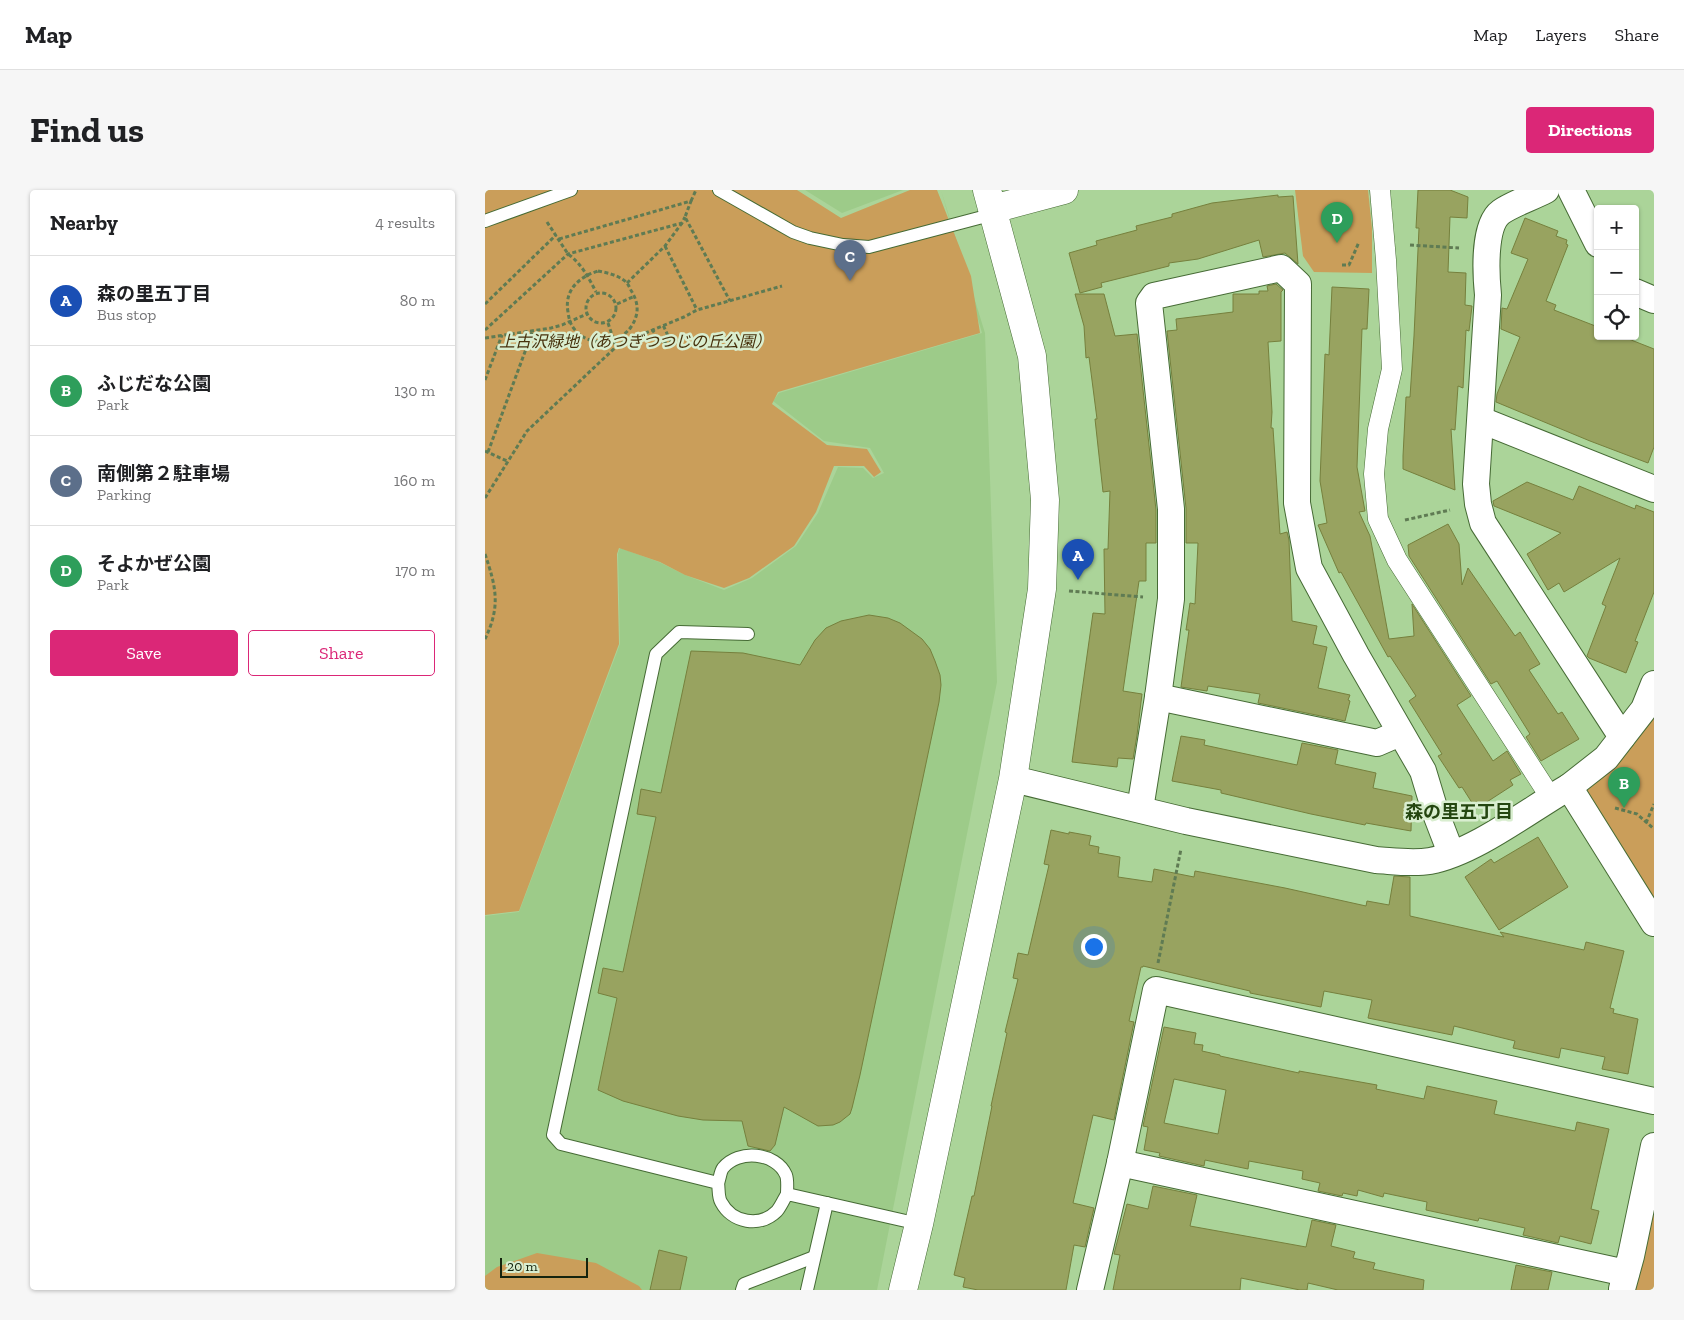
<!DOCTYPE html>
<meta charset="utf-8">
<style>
:root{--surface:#fff;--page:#f6f6f6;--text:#202124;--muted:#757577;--line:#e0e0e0;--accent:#db2777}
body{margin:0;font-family:"Zilla Slab","Noto Sans JP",serif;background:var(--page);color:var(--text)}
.controls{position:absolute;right:15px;top:15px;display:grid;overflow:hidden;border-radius:5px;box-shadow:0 1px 4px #0004}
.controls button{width:45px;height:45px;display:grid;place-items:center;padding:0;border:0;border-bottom:1px solid var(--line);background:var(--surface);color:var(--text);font:25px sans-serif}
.scale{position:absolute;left:15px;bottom:12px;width:88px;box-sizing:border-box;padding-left:5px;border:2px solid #15240e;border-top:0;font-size:14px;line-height:18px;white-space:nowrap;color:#15240e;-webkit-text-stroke:4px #d9eed0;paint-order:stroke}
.you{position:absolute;left:608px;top:756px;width:18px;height:18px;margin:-12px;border:4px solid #fff;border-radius:50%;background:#1a73e8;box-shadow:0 0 0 8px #1a73e833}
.badge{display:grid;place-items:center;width:32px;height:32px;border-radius:50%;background:var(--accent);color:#fff;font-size:16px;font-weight:700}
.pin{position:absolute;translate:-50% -41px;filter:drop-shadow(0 1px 2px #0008)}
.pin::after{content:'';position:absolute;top:26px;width:18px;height:15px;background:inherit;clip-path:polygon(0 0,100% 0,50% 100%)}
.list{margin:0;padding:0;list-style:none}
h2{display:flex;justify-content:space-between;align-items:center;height:65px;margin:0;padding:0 20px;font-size:21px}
h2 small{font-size:16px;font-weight:400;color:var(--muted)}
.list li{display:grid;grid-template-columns:32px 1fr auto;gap:15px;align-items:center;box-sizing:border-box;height:90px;padding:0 20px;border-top:1px solid var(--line)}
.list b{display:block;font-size:19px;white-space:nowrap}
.list p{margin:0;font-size:16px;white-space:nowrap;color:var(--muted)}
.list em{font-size:16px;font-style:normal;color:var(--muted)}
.actions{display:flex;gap:10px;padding:15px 20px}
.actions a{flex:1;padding:11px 0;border:1px solid var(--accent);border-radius:5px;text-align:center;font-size:18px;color:var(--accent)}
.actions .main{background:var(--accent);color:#fff}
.icon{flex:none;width:28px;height:28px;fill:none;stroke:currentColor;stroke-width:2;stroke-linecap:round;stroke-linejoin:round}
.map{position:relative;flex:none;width:1169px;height:1100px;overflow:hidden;border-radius:5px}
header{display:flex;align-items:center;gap:30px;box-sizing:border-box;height:70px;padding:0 25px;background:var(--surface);border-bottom:1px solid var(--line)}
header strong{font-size:24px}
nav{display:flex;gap:28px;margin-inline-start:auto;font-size:18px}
.intro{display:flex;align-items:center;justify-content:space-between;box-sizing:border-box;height:120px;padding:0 30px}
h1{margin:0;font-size:35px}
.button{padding:12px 22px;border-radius:5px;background:var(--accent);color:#fff;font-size:18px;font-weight:700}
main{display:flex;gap:30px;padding:0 30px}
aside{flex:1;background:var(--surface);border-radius:5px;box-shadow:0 1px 4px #0004}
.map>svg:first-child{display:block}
.built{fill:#9dcb89}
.green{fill:#ca9e5a}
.building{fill:#98a360;stroke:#76803d;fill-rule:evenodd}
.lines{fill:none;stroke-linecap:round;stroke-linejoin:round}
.service-casing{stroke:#466b35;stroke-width:14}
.pedestrian-casing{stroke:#466b35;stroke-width:21}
.minor-casing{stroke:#466b35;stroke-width:28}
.tertiary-casing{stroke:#466b35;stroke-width:29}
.path{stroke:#5f7b53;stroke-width:3;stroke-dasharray:4 2.5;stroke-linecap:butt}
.service{stroke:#fff;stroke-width:12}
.pedestrian{stroke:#fff;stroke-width:20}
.minor{stroke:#fff;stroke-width:26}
.tertiary{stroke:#fff;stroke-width:28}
.labels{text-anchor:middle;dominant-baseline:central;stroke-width:5;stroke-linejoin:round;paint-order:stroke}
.park-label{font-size:16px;font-style:italic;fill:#47310c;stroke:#d9eed0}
.neighbourhood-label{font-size:18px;font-weight:bold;fill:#244610;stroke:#d9eed0}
</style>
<header>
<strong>Map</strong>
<nav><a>Map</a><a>Layers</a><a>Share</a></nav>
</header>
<div class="intro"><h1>Find us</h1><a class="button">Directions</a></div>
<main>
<aside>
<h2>Nearby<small>4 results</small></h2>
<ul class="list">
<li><span class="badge" style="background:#1a4fb4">A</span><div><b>森の里五丁目</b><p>Bus stop</p></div><em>80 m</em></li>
<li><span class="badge" style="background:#2e9e5b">B</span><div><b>ふじだな公園</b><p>Park</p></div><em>130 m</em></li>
<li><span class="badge" style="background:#5c6f8a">C</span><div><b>南側第２駐車場</b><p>Parking</p></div><em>160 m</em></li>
<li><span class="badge" style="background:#2e9e5b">D</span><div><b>そよかぜ公園</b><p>Park</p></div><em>170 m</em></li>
</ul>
<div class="actions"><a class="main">Save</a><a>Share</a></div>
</aside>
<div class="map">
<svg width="1169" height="1100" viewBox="0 0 1169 1100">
<rect width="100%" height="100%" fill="#abd499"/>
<g class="built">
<path d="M320 0H418L357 23Z"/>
<path d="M456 0 500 143 512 492 392 1100H0V726L34 722 135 454 133 363 135 358 174 372 200 385 239 400 267 388 311 356 333 323 353 277 378 278 388 288 399 283 385 258 339 251 288 211 294 203 497 143Z"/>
</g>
<g class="green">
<path d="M0 0H312L356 28 425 0H452L486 86 495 143 293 202 287 214 342 255 382 259 396 282 389 287 379 276H349L331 322 309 356 264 388 239 398 200 385 175 372 134 358 132 364 134 454 34 721 0 725Z"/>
<path d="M810 0H883L887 39V83L829 82 818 66Z"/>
<path d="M1169 520V722L1117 639 1100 596Z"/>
<path d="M1169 987V1100H1145Z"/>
<path d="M52 1063 111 1073 154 1096 157 1100H0V1086L12 1077Z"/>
</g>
<g class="building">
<path d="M933 0H965L983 7 982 28 965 27 963 82 981 83 980 115 987 116 984 141 981 140 978 198 973 196 970 240 966 239 970 300 918 279V266L921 207H925L929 146 934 38H931Z"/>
<path d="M793 5V7L808 6 813 74 800 63 778 67 774 50 713 69 684 73V76L616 93 617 97 595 103 584 63 612 55 611 51 652 40 651 36 687 27V24L727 13Z"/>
<path d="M1040 28 1073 41 1071 46 1082 50 1081 54 1083 55 1061 111 1071 115 1069 120 1113 137V146H1136L1169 159V257L1163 273 1105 251 1011 212 1012 204 1035 147 1016 139 1017 118 1022 119 1043 69 1026 63Z"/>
<path d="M791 94 798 100 796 102V151L783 152 787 222 786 238H788L795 344 802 342 804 350 807 431 832 436 828 454 842 457 833 498 865 505 863 510 865 511 860 531 773 513 775 504 723 496 722 501 696 497 704 440H701L705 413 710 414 713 353H701V318L682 141 692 140 691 129 748 122V104H774V101H783L782 96Z"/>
<path d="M847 97 884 99 882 139H877L872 277 880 321 874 322 885 346 904 449 929 446 927 414 986 506 972 515 1008 571 1022 561 1036 584 1025 590 1028 595 991 619 977 597 974 598 953 566 957 564 924 511 931 506 905 466 903 467 856 382 854 383 833 335 842 333 835 291 840 164 844 165Z"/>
<path d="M590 104H619L630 146 652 144 671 320V353H661V391H654L638 501 657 504 652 545 648 569 633 568 632 577 587 572 608 423 620 424 619 359H623L625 301 618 302 610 229H612L604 167 601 168 599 136Z"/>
<path d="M1042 292 1088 310 1094 296 1150 319 1151 315 1169 322V402L1150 451 1153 452 1141 483 1104 468 1102 466 1121 416 1117 414 1135 368 1079 402 1074 393 1063 400 1042 364 1076 343 1009 316 1008 311Z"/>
<path d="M963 334 974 354 977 395 983 378 1030 446 1035 442 1055 474 1044 480 1073 524 1077 522 1094 549 1056 571 1041 547 1045 544 1012 491 1006 494 924 366 923 355Z"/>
<path d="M384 425 403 428 415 433 437 449 445 459 450 471 455 485 456 495 454 512 375 885 367 918 365 924 355 932 348 935 333 936 299 917 290 955 285 961 263 956 257 931 218 930 193 926 138 911 113 900 132 808 113 803 118 778 138 782 171 627 152 624 156 599 176 603 206 461 258 463 315 475 330 450 341 438 356 431Z"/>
<path d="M696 546 720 550 719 555 812 575 817 553 853 560 850 574 891 583 888 598 927 606 926 641 881 633 880 635 826 624 736 603V600L687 591Z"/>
<path d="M566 640 584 644V642L606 646 604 655 614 657 613 663 635 667 633 687 667 692 669 679 709 687 710 681 800 698 881 716 882 711 904 715 909 686 925 687V726L1019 747 1015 742 1099 760 1101 752 1139 761 1125 818 1129 819 1128 823 1153 829 1143 884 1117 879 1120 867 1076 858 1074 868 1028 858 1030 851 969 836 967 845 883 828 887 810 839 801 836 817 765 803V801L658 776V777H656L644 831 649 832 629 930 608 925 588 1013 609 1018 600 1057 589 1055 581 1100H493L478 1097 480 1088 469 1085 487 1006H489L507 916H506L522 843 520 842 533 789 528 788 533 763 543 765 564 675 559 674Z"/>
<path d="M1053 647 1083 697 1014 740 980 687 1006 669 1009 673Z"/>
<path d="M679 837 711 843 709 854 718 855 717 861 735 865V866L814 883V881L892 895 891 899 939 909 942 896 1012 911 1009 924 1090 941 1092 932 1124 939 1106 1019 1114 1021 1106 1054 1075 1046 1073 1053 1038 1045 1040 1038 994 1028 993 1031 941 1020 942 1012 899 1003 898 1007 873 1000 872 1006 858 1003 857 1006 833 1001 835 993 817 989 818 981 764 971 763 979 720 970 719 976 674 966 675 963 659 960 663 937 658 936ZM689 889 741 900 733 944 679 933Z"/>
<path d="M668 996 712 1005 705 1036 821 1057 827 1030 851 1035 846 1056 870 1062 868 1068 890 1073 888 1079 939 1090 938 1100H853L823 1093 822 1100H815L756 1088 755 1100H628L635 1065 629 1064 642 1014 663 1019Z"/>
<path d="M174 1060 202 1067 195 1100H165Z"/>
<path d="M1031 1075 1067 1082 1063 1100H1026Z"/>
</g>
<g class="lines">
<defs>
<g id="service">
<path d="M234 0 308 42 325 48 358 55 384 57 509 24"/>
<path d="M0 31 86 0"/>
<path d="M263 444 194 442 171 464 68 945 76 954 233 993C234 999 233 1007 236 1012 247 1033 275 1038 292 1021 296 1016 299 1009 302 1004L434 1034"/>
<path d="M233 993C235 989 235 982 238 978 253 959 291 962 301 985 303 990 302 999 302 1004"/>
<path d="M257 1100 259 1094 329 1067"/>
<path d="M322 1100 342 1013"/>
</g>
<path id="pedestrian" d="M895 0 901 70 907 179 893 239 889 284 893 329 912 370 1066 608"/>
<g id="minor">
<path d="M1061 0C1048 7 1027 14 1016 22 998 35 1001 85 1003 105L991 294 993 314 998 333 1137 547"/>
<path d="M1086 0 1113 54"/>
<path d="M1150 102 1169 110"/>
<path d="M996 230 1169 299"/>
<path d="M673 507 892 553 915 543"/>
<path d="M528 589 701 631 891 670C908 671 927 674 945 671 989 663 1044 620 1084 597L1169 733"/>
<path d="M1084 597 1121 568 1159 519 1169 494"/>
<path d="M655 619 673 507 686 409V319L664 113 669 106 796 78 813 94 812 313 824 378 871 465 938 581 951 624 966 663"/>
<path d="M635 973 1141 1083"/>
<path d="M1137 1099 1146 1066 1169 956"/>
<path d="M605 1100 635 973 671 800 1169 911"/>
</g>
<g id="tertiary">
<path d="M508 19 579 0"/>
<path d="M418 1100 434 1034 528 589 557 399 560 310 547 166 502 0"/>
</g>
</defs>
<use href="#service" class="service-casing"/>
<use href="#pedestrian" class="pedestrian-casing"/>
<use href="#minor" class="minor-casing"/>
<use href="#tertiary" class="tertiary-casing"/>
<g class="path">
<path d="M206 11 211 0"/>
<path d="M62 32 83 64C96 73 104 88 111 102"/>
<path d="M74 49 206 11 200 27 245 111"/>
<path d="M925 55 974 58"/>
<path d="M180 56 212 120"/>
<path d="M857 75H864L874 52"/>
<path d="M113 81C123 83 133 85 141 92 144 95 145 99 147 102 154 114 154 125 146 137 133 155 104 157 90 140 85 134 84 129 83 122 79 100 94 87 113 81Z"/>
<path d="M142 93 180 56 197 33"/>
<circle cx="116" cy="118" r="15"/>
<path d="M0 114 71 45"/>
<path d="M132 114 150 106"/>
<path d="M123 133 131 157"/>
<path d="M167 139 176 154 185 150 178 135"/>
<path d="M0 140 83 64 197 33 200 27"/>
<path d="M0 148 66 138 77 135 102 124"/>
<path d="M0 190 17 145"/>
<path d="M0 261 22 271"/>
<path d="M3 262 48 140"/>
<path d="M0 308 42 241 134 154 199 127 212 120 297 96"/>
<path d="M920 330 965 320"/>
<path d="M0 364C11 397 16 416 0 449"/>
<path d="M584 401 658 407"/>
<path d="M1130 618 1152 624 1169 639"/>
<path d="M1161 633 1169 614"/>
<path d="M673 773 696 659"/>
</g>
<use href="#service" class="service"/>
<use href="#pedestrian" class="pedestrian"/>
<use href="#minor" class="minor"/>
<use href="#tertiary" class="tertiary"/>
</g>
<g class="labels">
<g class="park-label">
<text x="150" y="151">上古沢緑地（あつぎつつじの丘公園）</text>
</g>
<g class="neighbourhood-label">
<text x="974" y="622">森の里五丁目</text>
</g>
</g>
</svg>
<div class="controls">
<button>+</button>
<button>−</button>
<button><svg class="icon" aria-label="locate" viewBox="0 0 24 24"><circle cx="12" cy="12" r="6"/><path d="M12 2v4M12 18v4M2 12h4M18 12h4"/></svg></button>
</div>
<div class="scale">20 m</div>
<div class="you"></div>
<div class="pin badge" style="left:593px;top:390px;background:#1a4fb4">A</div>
<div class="pin badge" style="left:1139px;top:618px;background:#2e9e5b">B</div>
<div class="pin badge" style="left:365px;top:91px;background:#5c6f8a">C</div>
<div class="pin badge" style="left:852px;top:53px;background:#2e9e5b">D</div>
</div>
</main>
